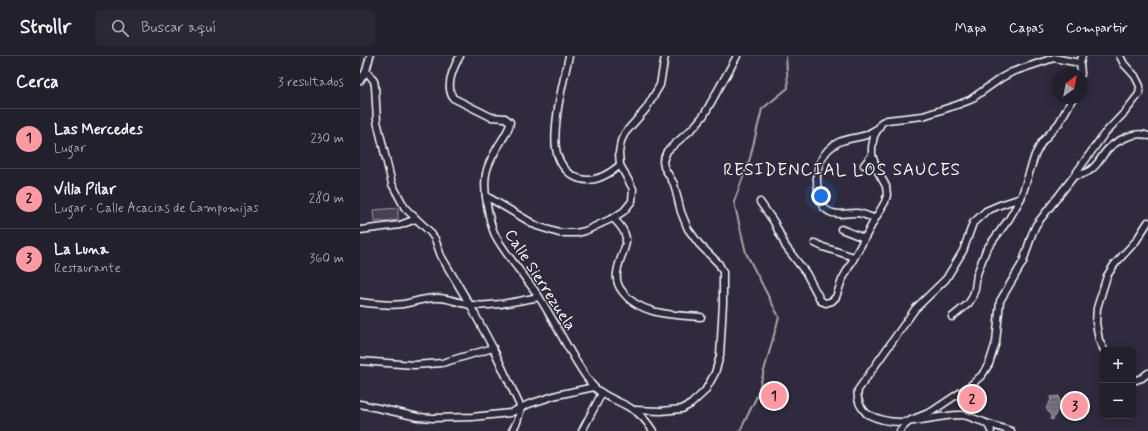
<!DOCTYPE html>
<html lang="es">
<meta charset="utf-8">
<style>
:root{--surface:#23202e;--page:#2b2836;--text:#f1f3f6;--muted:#a3a3aa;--line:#403e4a;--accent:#ff9aa2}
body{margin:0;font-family:Mynerve,sans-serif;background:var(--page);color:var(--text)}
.controls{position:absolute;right:12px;bottom:12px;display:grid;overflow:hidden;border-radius:6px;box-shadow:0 2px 10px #0003}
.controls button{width:36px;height:36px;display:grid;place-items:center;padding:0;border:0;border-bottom:1px solid var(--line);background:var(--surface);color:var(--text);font:20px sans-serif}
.compass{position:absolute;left:692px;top:12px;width:36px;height:36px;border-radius:50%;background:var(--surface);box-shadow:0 2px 10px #0003;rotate:32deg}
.you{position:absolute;left:461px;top:140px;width:14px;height:14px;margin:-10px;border:3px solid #fff;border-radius:50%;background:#1a73e8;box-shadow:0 0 0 6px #1a73e833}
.badge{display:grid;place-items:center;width:26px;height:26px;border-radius:50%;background:var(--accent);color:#111;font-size:13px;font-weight:700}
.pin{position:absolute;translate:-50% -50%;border:2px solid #fff;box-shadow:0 1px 4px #0006}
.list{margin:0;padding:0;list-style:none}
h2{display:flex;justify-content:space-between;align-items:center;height:52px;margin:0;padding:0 16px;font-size:17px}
h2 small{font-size:13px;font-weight:400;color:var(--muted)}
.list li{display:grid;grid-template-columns:26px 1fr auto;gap:12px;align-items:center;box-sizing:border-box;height:60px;padding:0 16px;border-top:1px solid var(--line)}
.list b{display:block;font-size:15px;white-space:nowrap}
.list p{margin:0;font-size:13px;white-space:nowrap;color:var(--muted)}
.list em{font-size:13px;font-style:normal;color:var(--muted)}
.icon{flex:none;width:22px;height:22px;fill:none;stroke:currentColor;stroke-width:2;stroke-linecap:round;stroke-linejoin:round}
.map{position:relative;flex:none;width:788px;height:375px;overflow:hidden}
header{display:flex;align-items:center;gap:24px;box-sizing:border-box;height:56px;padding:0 20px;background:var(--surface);border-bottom:1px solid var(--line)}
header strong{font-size:19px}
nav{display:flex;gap:22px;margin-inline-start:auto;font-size:14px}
.search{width:280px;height:36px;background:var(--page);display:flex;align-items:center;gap:10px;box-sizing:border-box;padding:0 14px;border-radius:6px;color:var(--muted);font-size:15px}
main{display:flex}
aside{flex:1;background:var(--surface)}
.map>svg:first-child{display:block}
.pitch{fill:#464152;stroke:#a2a0a8}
.water{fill:url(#water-rules);stroke:#a7a6ad}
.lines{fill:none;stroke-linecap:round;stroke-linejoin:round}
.stream{stroke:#a7a6ad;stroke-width:2}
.street-casing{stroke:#fff;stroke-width:9}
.street{stroke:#2f2a3d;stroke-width:6}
.labels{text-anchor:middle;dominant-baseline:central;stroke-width:3;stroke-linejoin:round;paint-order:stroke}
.street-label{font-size:16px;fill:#fff;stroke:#2f2a3d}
.neighbourhood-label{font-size:17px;letter-spacing:1px;fill:#fff;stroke:#2f2a3d}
</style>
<header>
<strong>Strollr</strong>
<div class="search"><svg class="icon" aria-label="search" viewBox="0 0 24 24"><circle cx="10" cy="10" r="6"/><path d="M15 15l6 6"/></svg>Buscar aquí</div>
<nav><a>Mapa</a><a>Capas</a><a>Compartir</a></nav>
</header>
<main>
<aside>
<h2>Cerca<small>3 resultados</small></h2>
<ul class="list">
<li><span class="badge">1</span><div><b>Las Mercedes</b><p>Lugar</p></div><em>230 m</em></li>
<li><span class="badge">2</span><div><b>Villa Pilar</b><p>Lugar · Calle Acacias de Campomijas</p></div><em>280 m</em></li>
<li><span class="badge">3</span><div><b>La Luna</b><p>Restaurante</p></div><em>360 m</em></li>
</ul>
</aside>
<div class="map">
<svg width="788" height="375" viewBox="0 0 788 375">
<defs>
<pattern id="water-rules" width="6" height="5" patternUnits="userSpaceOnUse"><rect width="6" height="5" fill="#6d6a77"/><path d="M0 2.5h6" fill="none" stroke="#83808b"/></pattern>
</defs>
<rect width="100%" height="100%" fill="#2f2a3d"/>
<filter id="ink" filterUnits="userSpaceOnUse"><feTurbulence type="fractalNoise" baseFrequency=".025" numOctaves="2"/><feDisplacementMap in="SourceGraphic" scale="8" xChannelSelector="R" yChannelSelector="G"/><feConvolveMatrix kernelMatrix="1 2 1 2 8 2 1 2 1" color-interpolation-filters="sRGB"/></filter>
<g filter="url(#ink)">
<path class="pitch" d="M38 152V164L14 166 13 154Z"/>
<path class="water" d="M699 340C701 352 697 353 693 364L690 363 691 360 686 352 691 344 690 341Z"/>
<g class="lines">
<path class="stream" d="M380 375 397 340 419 261 386 197 374 146 390 102 402 53 428 32 426 0"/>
<defs>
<g id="street">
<path d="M10 0 6 15 14 25 15 30 17 65 32 128 45 152 70 176 75 183 81 200 110 249 133 292 161 352 157 366 152 375"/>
<path d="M100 0C93 12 85 29 93 42L131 61 145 62 150 66C150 75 139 87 135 96 131 103 127 111 126 118 123 133 129 166 135 179 147 201 165 220 179 241 198 270 211 302 233 330 243 341 260 345 272 353 281 358 288 367 293 375"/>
<path d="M209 0C205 17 201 34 198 52 195 76 189 106 215 121 231 129 248 119 260 109"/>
<path d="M721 18 720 7 722 0"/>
<path d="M0 25 6 15"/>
<path d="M517 73C513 75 510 77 506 79 498 82 488 82 479 86 461 95 454 114 458 133 459 143 460 151 470 156 478 160 486 157 494 157 502 156 508 160 515 163L525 146 527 139 526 130 517 114 512 99V91L514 80 522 66 527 64 563 60 597 49 610 44 641 22 652 16 694 2 720 7"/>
<path d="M504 109 512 99"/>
<path d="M714 120C719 119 725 118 729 115 738 110 741 100 748 93 756 85 776 74 788 80"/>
<path d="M126 140 177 170 199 177H216L225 175 253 162 264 155 272 145 273 133 260 109 259 97 261 85 265 77 286 53 300 29 305 0"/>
<path d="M400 146 414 166 426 191 446 217 461 245 466 247 472 245 476 241 482 224 515 163"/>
<path d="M253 162C278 186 260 192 257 217 256 224 258 230 262 235 279 259 314 259 341 261"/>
<path d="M481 173 504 182"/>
<path d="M0 174 40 169 56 163"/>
<path d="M455 187 463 191 494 201"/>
<path d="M0 246C14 248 29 250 43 248 54 246 65 242 76 242 89 241 99 248 112 249 135 251 156 245 179 241"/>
<path d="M592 261 608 248 612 242 615 233 617 218 626 194 649 163 661 142"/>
<path d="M744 294 739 284 736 267 737 252 747 220 754 209 776 185 788 166"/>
<path d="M0 305 54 309 82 307 133 292"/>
<path d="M773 325 782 322 788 317"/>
<path d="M0 348 58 361 73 362 112 361 150 357 169 348 197 339 234 331"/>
<path d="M274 354 301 355 322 353 331 348 345 335 355 317 360 300 363 247V216L359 208 339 188 328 173 321 156 314 128 304 111 303 105 307 95 334 71 344 59 377 0"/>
<path d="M626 367 651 375"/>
<path d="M222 375 242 337"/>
<path d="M540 375 544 370 551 364 571 356 610 330 622 319 629 308 636 286 640 245 663 206 672 178 676 169 714 120 744 78 765 56 779 38 780 30 775 20 764 8 760 0"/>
<path d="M631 375C629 368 625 366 618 364 613 362 606 359 600 359 564 360 542 375 507 358 500 351 496 344 498 334L555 253 586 223 603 195 613 167 626 155 640 149 661 142 675 99 682 86 699 67 713 42"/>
</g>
</defs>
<use href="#street" class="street-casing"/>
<use href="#street" class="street"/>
</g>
</g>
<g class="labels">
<g class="street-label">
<text transform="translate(180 224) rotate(57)">Calle Sierrezuela</text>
</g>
<g class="neighbourhood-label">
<text x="482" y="114">RESIDENCIAL LOS SAUCES</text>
</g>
</g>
</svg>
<div class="controls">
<button>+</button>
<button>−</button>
</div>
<svg class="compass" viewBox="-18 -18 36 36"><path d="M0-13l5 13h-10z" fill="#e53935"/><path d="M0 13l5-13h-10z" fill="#a3a3aa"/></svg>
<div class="you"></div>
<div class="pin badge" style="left:414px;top:340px">1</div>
<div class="pin badge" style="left:612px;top:343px">2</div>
<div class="pin badge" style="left:715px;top:350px">3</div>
</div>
</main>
